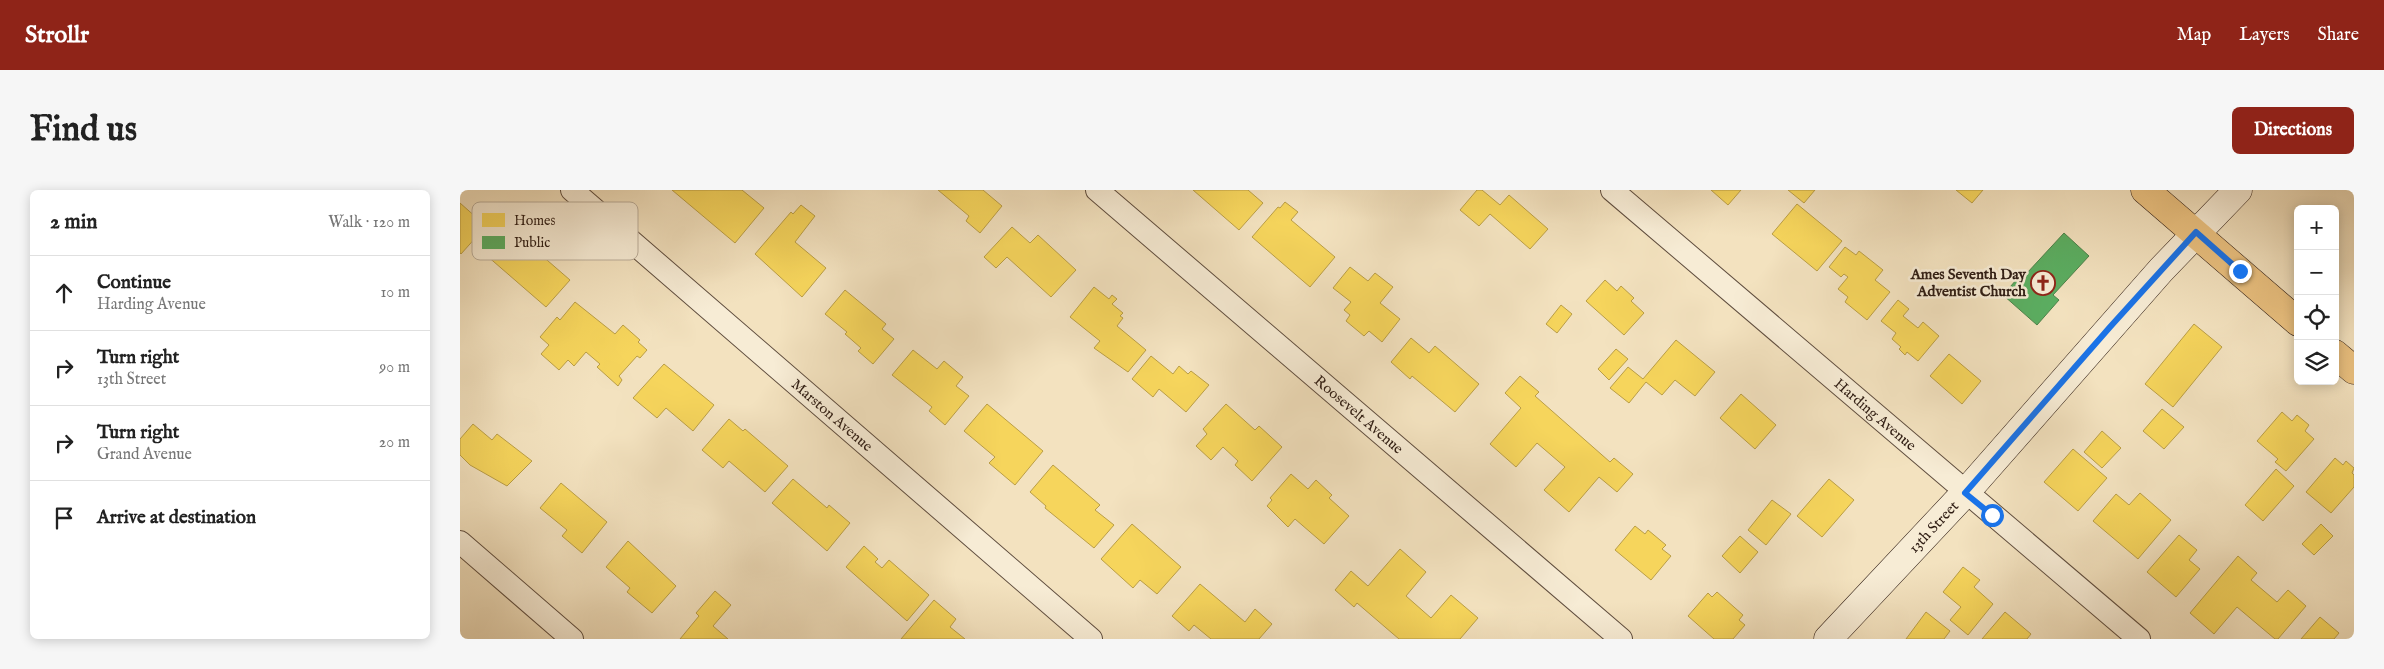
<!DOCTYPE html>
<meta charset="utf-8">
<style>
:root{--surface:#fff;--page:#f6f6f6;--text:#222;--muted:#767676;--line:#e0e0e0;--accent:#8f2418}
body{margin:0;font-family:"IM FELL English",serif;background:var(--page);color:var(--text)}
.controls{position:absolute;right:15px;top:15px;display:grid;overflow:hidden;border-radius:8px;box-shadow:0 2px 12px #0003}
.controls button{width:45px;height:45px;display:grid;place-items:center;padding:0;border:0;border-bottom:1px solid var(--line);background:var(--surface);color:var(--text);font:25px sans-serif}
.stop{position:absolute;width:15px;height:15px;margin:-11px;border:4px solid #1a73e8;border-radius:50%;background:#fff}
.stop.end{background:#1a73e8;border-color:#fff;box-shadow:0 1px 5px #0008}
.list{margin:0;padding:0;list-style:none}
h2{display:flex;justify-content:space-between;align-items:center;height:65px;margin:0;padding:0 20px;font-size:21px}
h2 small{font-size:16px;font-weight:400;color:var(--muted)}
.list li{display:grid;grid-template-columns:32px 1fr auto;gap:15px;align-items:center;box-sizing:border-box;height:75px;padding:0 20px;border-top:1px solid var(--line)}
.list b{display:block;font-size:19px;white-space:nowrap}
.list p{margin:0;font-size:16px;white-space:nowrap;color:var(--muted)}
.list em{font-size:16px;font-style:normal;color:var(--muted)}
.icon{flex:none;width:28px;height:28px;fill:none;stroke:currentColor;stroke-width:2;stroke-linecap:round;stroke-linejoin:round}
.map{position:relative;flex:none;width:1894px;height:449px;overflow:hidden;border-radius:8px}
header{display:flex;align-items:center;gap:30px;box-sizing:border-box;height:70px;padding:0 25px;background:var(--accent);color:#fff}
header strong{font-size:24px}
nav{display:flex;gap:28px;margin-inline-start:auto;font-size:18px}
.intro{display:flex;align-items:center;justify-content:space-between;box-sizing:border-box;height:120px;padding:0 30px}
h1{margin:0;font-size:35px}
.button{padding:12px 22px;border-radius:8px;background:var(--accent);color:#fff;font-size:18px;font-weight:700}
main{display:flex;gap:30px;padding:0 30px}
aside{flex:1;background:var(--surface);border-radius:8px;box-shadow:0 2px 12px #0003}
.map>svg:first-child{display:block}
.homes{fill:#f6d55c;stroke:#ba9e46}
.public{fill:#5aae61;stroke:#4d824a}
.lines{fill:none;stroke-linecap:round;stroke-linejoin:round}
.street-casing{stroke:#604e3f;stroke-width:24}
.secondary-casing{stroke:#2f1d14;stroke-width:29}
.primary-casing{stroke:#2f1d14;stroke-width:29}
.street{stroke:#f7ecd5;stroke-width:22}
.secondary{stroke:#f7ecd5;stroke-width:28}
.primary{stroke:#eac180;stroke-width:28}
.route{stroke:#1a73e8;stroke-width:6}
.labels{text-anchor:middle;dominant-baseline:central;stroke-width:5;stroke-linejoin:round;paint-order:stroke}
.poi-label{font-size:15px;font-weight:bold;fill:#2f1d14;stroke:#f7ecd5;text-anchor:end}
.street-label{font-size:15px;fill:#2f1d14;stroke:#f7ecd5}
.key{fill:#f7ecd5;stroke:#bbae9b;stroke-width:1}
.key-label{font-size:14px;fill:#2f1d14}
</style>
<header>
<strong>Strollr</strong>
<nav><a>Map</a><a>Layers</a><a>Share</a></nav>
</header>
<div class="intro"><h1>Find us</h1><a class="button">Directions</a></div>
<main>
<aside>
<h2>2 min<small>Walk · 120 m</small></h2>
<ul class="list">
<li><svg class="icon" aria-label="ahead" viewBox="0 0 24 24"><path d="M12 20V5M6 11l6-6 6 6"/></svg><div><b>Continue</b><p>Harding Avenue</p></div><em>10 m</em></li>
<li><svg class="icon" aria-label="right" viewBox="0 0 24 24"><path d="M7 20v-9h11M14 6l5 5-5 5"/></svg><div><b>Turn right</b><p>13th Street</p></div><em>90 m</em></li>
<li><svg class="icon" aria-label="right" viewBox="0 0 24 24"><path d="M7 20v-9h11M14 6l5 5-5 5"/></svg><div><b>Turn right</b><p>Grand Avenue</p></div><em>20 m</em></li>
<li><svg class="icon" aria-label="arrive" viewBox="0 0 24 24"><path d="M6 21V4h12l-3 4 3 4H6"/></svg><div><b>Arrive at destination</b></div></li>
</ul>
</aside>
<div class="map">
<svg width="1894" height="449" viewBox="0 0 1894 449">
<rect width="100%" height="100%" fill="#f3e2bf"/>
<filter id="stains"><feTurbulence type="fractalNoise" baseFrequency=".004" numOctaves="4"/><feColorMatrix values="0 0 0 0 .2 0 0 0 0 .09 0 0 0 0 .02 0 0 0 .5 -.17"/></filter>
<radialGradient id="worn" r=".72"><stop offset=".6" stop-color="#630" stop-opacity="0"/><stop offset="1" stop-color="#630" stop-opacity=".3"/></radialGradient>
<g class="homes">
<path d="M212 0H282L304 18 275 53Z"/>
<path d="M478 0H523L542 16 520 43 506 31 509 26Z"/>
<path d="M733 0H788L803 13 779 40Z"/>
<path d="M1017 0H1022L1040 15 1049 5 1088 39 1070 59 1030 24 1019 36 1000 20Z"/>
<path d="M1251 0H1281L1268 15Z"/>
<path d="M1328 0H1355L1344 13Z"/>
<path d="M1496 0H1523L1512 13Z"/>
<path d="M825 12 838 22 831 30 875 67 850 97 792 47 818 17 820 18Z"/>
<path d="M0 13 26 36 1 64 0 63Z"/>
<path d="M1337 14 1382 51 1357 81 1312 44Z"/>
<path d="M341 15 355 26 335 52 366 78 342 107 295 64 331 22 333 24Z"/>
<path d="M552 37 570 53 578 45 616 80 591 107 547 67 536 78 524 67Z"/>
<path d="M50 38 110 90 86 117 26 65Z"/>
<path d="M1385 57 1396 65 1399 61 1423 80 1415 90 1430 102 1407 130 1385 112 1388 107 1378 99 1388 87 1384 84 1381 87 1369 77Z"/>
<path d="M890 77 908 91 915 83 933 97 920 113 940 129 922 152 909 141 904 146 886 131 890 125 884 120 891 112 873 98Z"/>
<path d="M1145 90 1157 101 1161 96 1174 108 1171 111 1184 123 1164 145 1126 111Z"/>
<path d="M634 97 649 109 652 105 657 109 652 114 663 123 660 126 663 128 657 136 686 160 668 182 634 158 640 151 610 127Z"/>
<path d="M385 100 426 134 422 139 434 149 413 174 398 161 401 158 385 144 387 142 365 124Z"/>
<path d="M1438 110 1449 119 1443 126 1458 138 1463 132 1479 146 1458 171 1447 162 1445 165 1439 159 1441 157 1432 149 1436 143 1421 131Z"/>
<path d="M115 112 155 144 163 135 180 150 178 152 187 160 180 168 177 166 159 186 162 190 158 196 137 177 140 174 126 162 114 176 108 170 99 180 81 164 89 155 80 147 97 127 100 130Z"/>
<path d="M1101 115 1112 124 1097 143 1086 134Z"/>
<path d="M1734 134 1762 157 1713 217 1685 194Z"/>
<path d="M951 148 969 163 975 156 1019 194 995 222 952 186 950 189 931 172Z"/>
<path d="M1216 150 1255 182 1235 206 1215 190 1202 205 1186 192 1169 213 1150 198 1168 177 1183 189Z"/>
<path d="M1156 159 1168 169 1149 190 1138 179Z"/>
<path d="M453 160 477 179 484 171 503 187 496 196 509 206 485 235 469 221 472 217 432 185Z"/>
<path d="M1489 164 1521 191 1502 214 1470 186Z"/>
<path d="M691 166 713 184 719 176 728 184 731 181 749 195 726 222 699 199 693 207 672 189Z"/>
<path d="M204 174 254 215 233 241 206 218 197 228 173 208Z"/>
<path d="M1060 186 1079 202 1075 206 1150 272 1154 268 1173 284 1157 302 1139 287 1109 322 1084 300 1105 277 1077 253 1056 277 1030 254 1061 218 1045 203Z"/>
<path d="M1281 204 1316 235 1295 259 1260 228Z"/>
<path d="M527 214 583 261 555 295 529 273 535 267 504 241Z"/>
<path d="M766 214 795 240 799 236 822 257 792 291 775 275 778 271 763 257 751 270 736 256 747 244 743 239Z"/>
<path d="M1702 219 1724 237 1704 259 1683 241Z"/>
<path d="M1822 222 1832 231 1837 225 1849 235 1845 241 1854 249 1826 281 1815 272 1818 269 1797 251Z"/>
<path d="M269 229 283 241 285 239 328 276 305 302 269 271 263 278 242 260Z"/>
<path d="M13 234 32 250 37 244 72 271 47 296 10 275 0 265V249Z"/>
<path d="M1642 241 1661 258 1642 278 1624 262Z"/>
<path d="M1613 259 1647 288 1618 321 1584 292Z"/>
<path d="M1875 268 1883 275 1886 271 1894 278 1892 283 1894 285V297L1871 323 1846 302Z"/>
<path d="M593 275 640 315 635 320 654 335 634 358 585 318 586 316 570 302Z"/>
<path d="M1816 279 1834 296 1803 331 1785 315Z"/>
<path d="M831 284 848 299 856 290 872 305 869 308 889 326 864 354 835 329 828 337 807 316 812 310 810 308Z"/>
<path d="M333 289 367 318 369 315 390 333 367 361 312 313Z"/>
<path d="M1369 289 1394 310 1362 347 1337 326Z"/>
<path d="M101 293 147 332 122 363 102 346 107 340 80 318Z"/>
<path d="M1680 303 1711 330 1678 369 1633 331 1656 304 1669 315Z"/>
<path d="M1312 310 1331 324 1306 355 1288 340Z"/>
<path d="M672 334 721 377 697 404 680 390 673 398 641 369Z"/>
<path d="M1861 334 1873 346 1854 365 1842 354Z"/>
<path d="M1175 336 1185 344 1188 340 1206 355 1202 359 1211 366 1191 390 1155 360Z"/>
<path d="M1719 345 1737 360 1729 370 1740 379 1716 407 1687 382Z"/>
<path d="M1280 346 1298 362 1280 383 1262 366Z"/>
<path d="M168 351 216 396 192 423 167 402 170 398 146 377Z"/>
<path d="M404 356 418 369 415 372 422 378 429 370 469 405 447 431 386 377Z"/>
<path d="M940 359 966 382 946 406 971 428 991 405 1018 428 1000 449H939L897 413 894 417 875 400 891 381 908 396Z"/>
<path d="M1778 366 1797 383 1791 390 1817 412 1828 400 1846 416 1818 449H1815L1777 417 1754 444 1730 423Z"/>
<path d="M1503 377 1520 390 1514 397 1533 414 1508 445 1490 430 1501 417 1483 402Z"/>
<path d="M740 394 785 432 795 419 812 434 799 449H751L734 435 729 441 712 426Z"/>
<path d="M255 401 271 415 253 436 268 449H220L239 426 236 423Z"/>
<path d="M1257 402 1283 425 1279 430 1285 435 1273 449H1254L1228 426 1248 403 1252 407Z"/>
<path d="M474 410 496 429 490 437 505 449H441Z"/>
<path d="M1466 422 1490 441 1484 449H1446Z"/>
<path d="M1545 422 1571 444 1567 449H1522Z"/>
<path d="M1860 427 1879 443 1874 449H1841Z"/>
</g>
<path class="public" d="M1604 43 1629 66 1593 105 1599 110 1577 135 1543 105 1564 81 1567 83Z"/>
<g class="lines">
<defs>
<g id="street">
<path id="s1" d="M112 0 631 449"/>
<path id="s2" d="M637 0 1161 449"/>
<path id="s3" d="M1152 0 1679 449"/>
<path d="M0 352 112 449"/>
</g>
<g id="secondary">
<path id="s4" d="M1368 449 1505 303 1701 80 1778 0"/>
</g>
<g id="primary">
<path d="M1685 0 1838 132"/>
<path d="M1875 164 1894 180"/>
</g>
</defs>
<use href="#street" class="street-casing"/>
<use href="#secondary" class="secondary-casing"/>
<use href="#primary" class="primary-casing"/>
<use href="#street" class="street"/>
<use href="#secondary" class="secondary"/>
<use href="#primary" class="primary"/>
</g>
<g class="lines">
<path class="route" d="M1532 325 1505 303 1650 137 1736 42 1780 81"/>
</g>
<defs>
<symbol id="church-ring" viewBox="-11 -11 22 22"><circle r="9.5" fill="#f7ecd5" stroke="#8f2418" stroke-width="1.5"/><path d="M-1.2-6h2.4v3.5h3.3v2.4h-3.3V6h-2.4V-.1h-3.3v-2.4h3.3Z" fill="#8f2418"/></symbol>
</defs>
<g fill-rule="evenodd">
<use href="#church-ring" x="1569" y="79" width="28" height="28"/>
</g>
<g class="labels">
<g class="poi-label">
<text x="1566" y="84">Ames Seventh Day<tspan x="1566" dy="17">Adventist Church</tspan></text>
</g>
<g class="street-label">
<text stroke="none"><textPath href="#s1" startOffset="344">Marston Avenue</textPath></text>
<text stroke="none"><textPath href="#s2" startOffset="345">Roosevelt Avenue</textPath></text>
<text stroke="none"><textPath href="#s3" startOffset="346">Harding Avenue</textPath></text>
<text stroke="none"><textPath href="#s4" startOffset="154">13th Street</textPath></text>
</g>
</g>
<rect x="12" y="12" width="166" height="58" rx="8" class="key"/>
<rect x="22" y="23" width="23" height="14" fill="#f6d55c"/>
<rect x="22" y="46" width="23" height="13" fill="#5aae61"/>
<g class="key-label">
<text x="54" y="35">Homes</text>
<text x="54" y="57">Public</text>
</g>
<rect width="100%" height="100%" filter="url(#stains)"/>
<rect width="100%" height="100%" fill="url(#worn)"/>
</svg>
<div class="controls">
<button>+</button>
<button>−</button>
<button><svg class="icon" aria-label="locate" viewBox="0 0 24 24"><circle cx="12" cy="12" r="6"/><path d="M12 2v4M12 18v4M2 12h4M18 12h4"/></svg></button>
<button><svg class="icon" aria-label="layers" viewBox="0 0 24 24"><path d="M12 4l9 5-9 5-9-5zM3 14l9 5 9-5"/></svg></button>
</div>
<div class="stop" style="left:1532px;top:325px"></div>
<div class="stop end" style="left:1780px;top:81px"></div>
</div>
</main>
